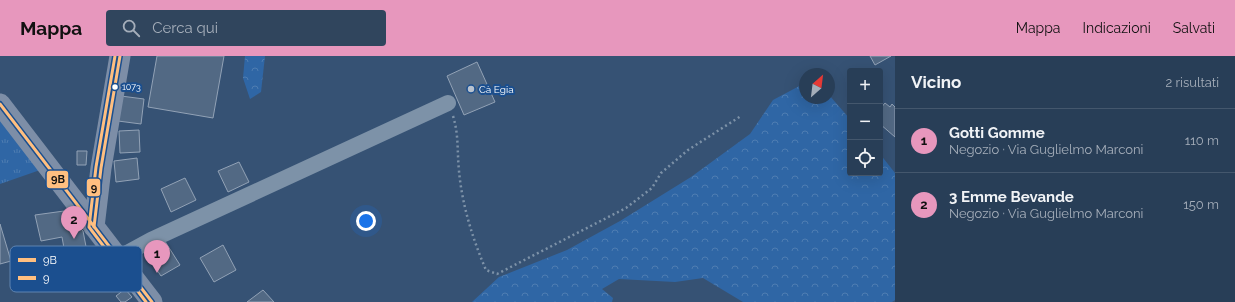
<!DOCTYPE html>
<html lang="it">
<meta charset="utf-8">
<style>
:root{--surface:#283e57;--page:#30455d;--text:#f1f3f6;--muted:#a5aeba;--line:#44576d;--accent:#e797bd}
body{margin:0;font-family:Raleway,sans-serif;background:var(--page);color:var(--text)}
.controls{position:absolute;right:12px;top:12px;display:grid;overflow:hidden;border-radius:4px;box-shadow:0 4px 16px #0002}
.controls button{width:36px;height:36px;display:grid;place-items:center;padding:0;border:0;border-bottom:1px solid var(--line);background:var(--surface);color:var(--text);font:20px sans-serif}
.compass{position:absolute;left:799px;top:12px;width:36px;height:36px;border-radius:50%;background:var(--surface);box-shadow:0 4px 16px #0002;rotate:28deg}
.you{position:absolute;left:366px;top:165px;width:14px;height:14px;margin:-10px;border:3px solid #fff;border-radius:50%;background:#1a73e8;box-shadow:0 0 0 6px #1a73e833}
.badge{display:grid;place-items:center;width:26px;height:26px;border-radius:50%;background:var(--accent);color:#111;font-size:13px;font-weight:700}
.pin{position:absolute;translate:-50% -33px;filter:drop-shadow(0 1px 2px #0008)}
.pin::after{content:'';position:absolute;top:21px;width:14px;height:12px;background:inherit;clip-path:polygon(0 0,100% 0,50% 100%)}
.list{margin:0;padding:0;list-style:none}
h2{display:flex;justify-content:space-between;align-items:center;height:52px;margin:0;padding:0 16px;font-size:17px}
h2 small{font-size:13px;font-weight:400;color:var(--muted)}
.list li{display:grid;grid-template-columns:26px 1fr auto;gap:12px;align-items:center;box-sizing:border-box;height:64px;padding:0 16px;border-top:1px solid var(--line)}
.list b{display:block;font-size:15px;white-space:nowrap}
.list p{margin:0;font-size:13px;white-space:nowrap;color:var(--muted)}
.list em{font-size:13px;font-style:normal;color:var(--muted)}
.icon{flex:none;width:22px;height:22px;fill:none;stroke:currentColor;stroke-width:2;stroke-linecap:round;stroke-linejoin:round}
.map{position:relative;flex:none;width:895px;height:246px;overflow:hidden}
header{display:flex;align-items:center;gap:24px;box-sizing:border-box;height:56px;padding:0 20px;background:var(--accent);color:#111}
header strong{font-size:19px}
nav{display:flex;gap:22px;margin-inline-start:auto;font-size:14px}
.search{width:280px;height:36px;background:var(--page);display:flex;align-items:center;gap:10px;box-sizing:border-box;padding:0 14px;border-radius:4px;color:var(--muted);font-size:15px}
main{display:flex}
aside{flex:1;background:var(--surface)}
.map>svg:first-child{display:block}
.grass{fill:url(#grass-tufts)}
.forest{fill:url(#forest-crowns)}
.building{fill:#526984;stroke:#92a2b6}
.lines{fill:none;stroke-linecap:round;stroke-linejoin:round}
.path{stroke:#7d92a8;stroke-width:2.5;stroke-dasharray:2 3;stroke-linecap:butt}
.minor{stroke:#7d92a8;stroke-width:16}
.major{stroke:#7d8ea7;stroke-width:21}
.bus-1-casing{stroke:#1b4f8f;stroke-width:6}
.bus-2-casing{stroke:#1b4f8f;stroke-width:6}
.bus-1{stroke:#ffbf80;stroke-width:3}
.bus-2{stroke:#ffbf80;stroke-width:3}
.bus-dot{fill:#fff;stroke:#1b4f8f;stroke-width:1.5}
.poi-dot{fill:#b9c2ce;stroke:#1b4f8f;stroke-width:1.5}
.labels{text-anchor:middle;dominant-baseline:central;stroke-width:4;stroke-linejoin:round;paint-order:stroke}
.bus-label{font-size:9px;fill:#fff;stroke:#1b4f8f;text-anchor:start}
.poi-label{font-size:10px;fill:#fff;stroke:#1b4f8f;text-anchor:start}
.key{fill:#1b4f8f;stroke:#5f84b1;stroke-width:1}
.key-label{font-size:11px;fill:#fff}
.line-badge{stroke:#1b4f8f;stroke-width:1.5}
.pale-badge-label{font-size:11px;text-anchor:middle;font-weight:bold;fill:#111}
</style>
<header>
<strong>Mappa</strong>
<div class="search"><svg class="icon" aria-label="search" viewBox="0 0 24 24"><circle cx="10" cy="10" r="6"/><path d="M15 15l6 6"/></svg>Cerca qui</div>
<nav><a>Mappa</a><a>Indicazioni</a><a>Salvati</a></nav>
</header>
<main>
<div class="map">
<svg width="895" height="246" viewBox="0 0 895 246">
<defs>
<pattern id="grass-tufts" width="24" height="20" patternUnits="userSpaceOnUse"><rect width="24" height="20" fill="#2f66a5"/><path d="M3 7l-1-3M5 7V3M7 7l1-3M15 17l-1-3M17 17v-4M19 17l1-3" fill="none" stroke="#4e7db2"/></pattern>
<pattern id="forest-crowns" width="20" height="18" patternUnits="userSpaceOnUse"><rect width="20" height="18" fill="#2f66a5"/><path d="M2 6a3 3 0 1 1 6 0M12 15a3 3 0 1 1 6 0" fill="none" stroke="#4e7db2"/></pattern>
</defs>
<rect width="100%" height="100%" fill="#365274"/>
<path class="grass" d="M0 59 43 113 0 128Z"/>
<g class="forest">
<path d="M245 0H265L261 36 250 43 243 22Z"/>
<path d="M805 27V42H829V39L850 63V117H880V98L895 117V244L892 246H743L703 222 675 226 619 223 602 233 613 242 612 246H472L499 221 567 194 620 165 691 121 750 78 773 44Z"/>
</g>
<g class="building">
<path d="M157 0H224L213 62 148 51Z"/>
<path d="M870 0H891L875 9Z"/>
<path d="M477 6 495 46 464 59 447 20Z"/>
<path d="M121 40 144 43 141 68 118 65Z"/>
<path d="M885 47 890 51 892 48 895 51V81L880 68V53Z"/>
<path d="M139 74 140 96 120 97 119 75Z"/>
<path d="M77 95H87L86 109H77Z"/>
<path d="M137 102 139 123 116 126 114 105Z"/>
<path d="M239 106 249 126 228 136 218 115Z"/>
<path d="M185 122 196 144 171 156 161 133Z"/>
<path d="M64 155 83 175 89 206 67 209 62 181 41 185 35 159Z"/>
<path d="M0 168 11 205 0 208Z"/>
<path d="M161 179 180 209 161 220 142 192Z"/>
<path d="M223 189 236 214 214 226 200 202Z"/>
<path d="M125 233 132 241 125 246H121L116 240Z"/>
<path d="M263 234 274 246H247Z"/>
</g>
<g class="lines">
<path class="path" d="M453 60C459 79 457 96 459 115 462 149 473 184 486 214L497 218 626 152 652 132 661 117 688 94 741 60"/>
<path class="minor" d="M118 202 151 184 448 47"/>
<g class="major">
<path d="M0 48 152 246"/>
<path d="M94 171 101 112 120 0"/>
</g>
<defs>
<g id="bus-1">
<path d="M0 48 152 246"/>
<path d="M94 171 101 112 120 0"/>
</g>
<path id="bus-2" d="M115 0 96 111 89 171 146 246"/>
</defs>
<use href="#bus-1" class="bus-1-casing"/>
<use href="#bus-2" class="bus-2-casing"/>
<use href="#bus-1" class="bus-1"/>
<use href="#bus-2" class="bus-2"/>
</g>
<circle class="bus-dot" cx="115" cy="31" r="3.5"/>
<circle class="poi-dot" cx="471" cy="33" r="4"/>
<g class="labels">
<g class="bus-label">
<text x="122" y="31">1073</text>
</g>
<g class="poi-label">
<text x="479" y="33">Cà Egia</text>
</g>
</g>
<rect x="10" y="190" width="132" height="46" rx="6" class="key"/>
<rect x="18" y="202" width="18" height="4" fill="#ffbf80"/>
<rect x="18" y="220" width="18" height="4" fill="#ffbf80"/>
<g class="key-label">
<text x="43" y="208">9B</text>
<text x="43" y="226">9</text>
</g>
<g class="line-badge">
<rect x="46" y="114" width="23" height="19" rx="4" fill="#ffbf80"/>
<rect x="86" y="122" width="15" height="19" rx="4" fill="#ffbf80"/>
</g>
<g class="pale-badge-label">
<text x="58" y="127">9B</text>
<text x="94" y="136">9</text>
</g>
</svg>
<div class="controls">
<button>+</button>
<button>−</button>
<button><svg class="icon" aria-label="locate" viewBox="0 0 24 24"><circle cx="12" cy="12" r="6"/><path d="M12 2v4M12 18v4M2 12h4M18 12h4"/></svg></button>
</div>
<svg class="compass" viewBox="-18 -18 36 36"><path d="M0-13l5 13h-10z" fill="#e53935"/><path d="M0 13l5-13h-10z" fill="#a5aeba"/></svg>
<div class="you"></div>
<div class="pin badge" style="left:157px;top:217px">1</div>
<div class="pin badge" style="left:74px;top:183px">2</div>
</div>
<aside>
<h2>Vicino<small>2 risultati</small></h2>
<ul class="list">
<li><span class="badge">1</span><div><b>Gotti Gomme</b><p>Negozio · Via Guglielmo Marconi</p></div><em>110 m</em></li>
<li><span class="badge">2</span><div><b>3 Emme Bevande</b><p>Negozio · Via Guglielmo Marconi</p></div><em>150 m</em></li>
</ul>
</aside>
</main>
